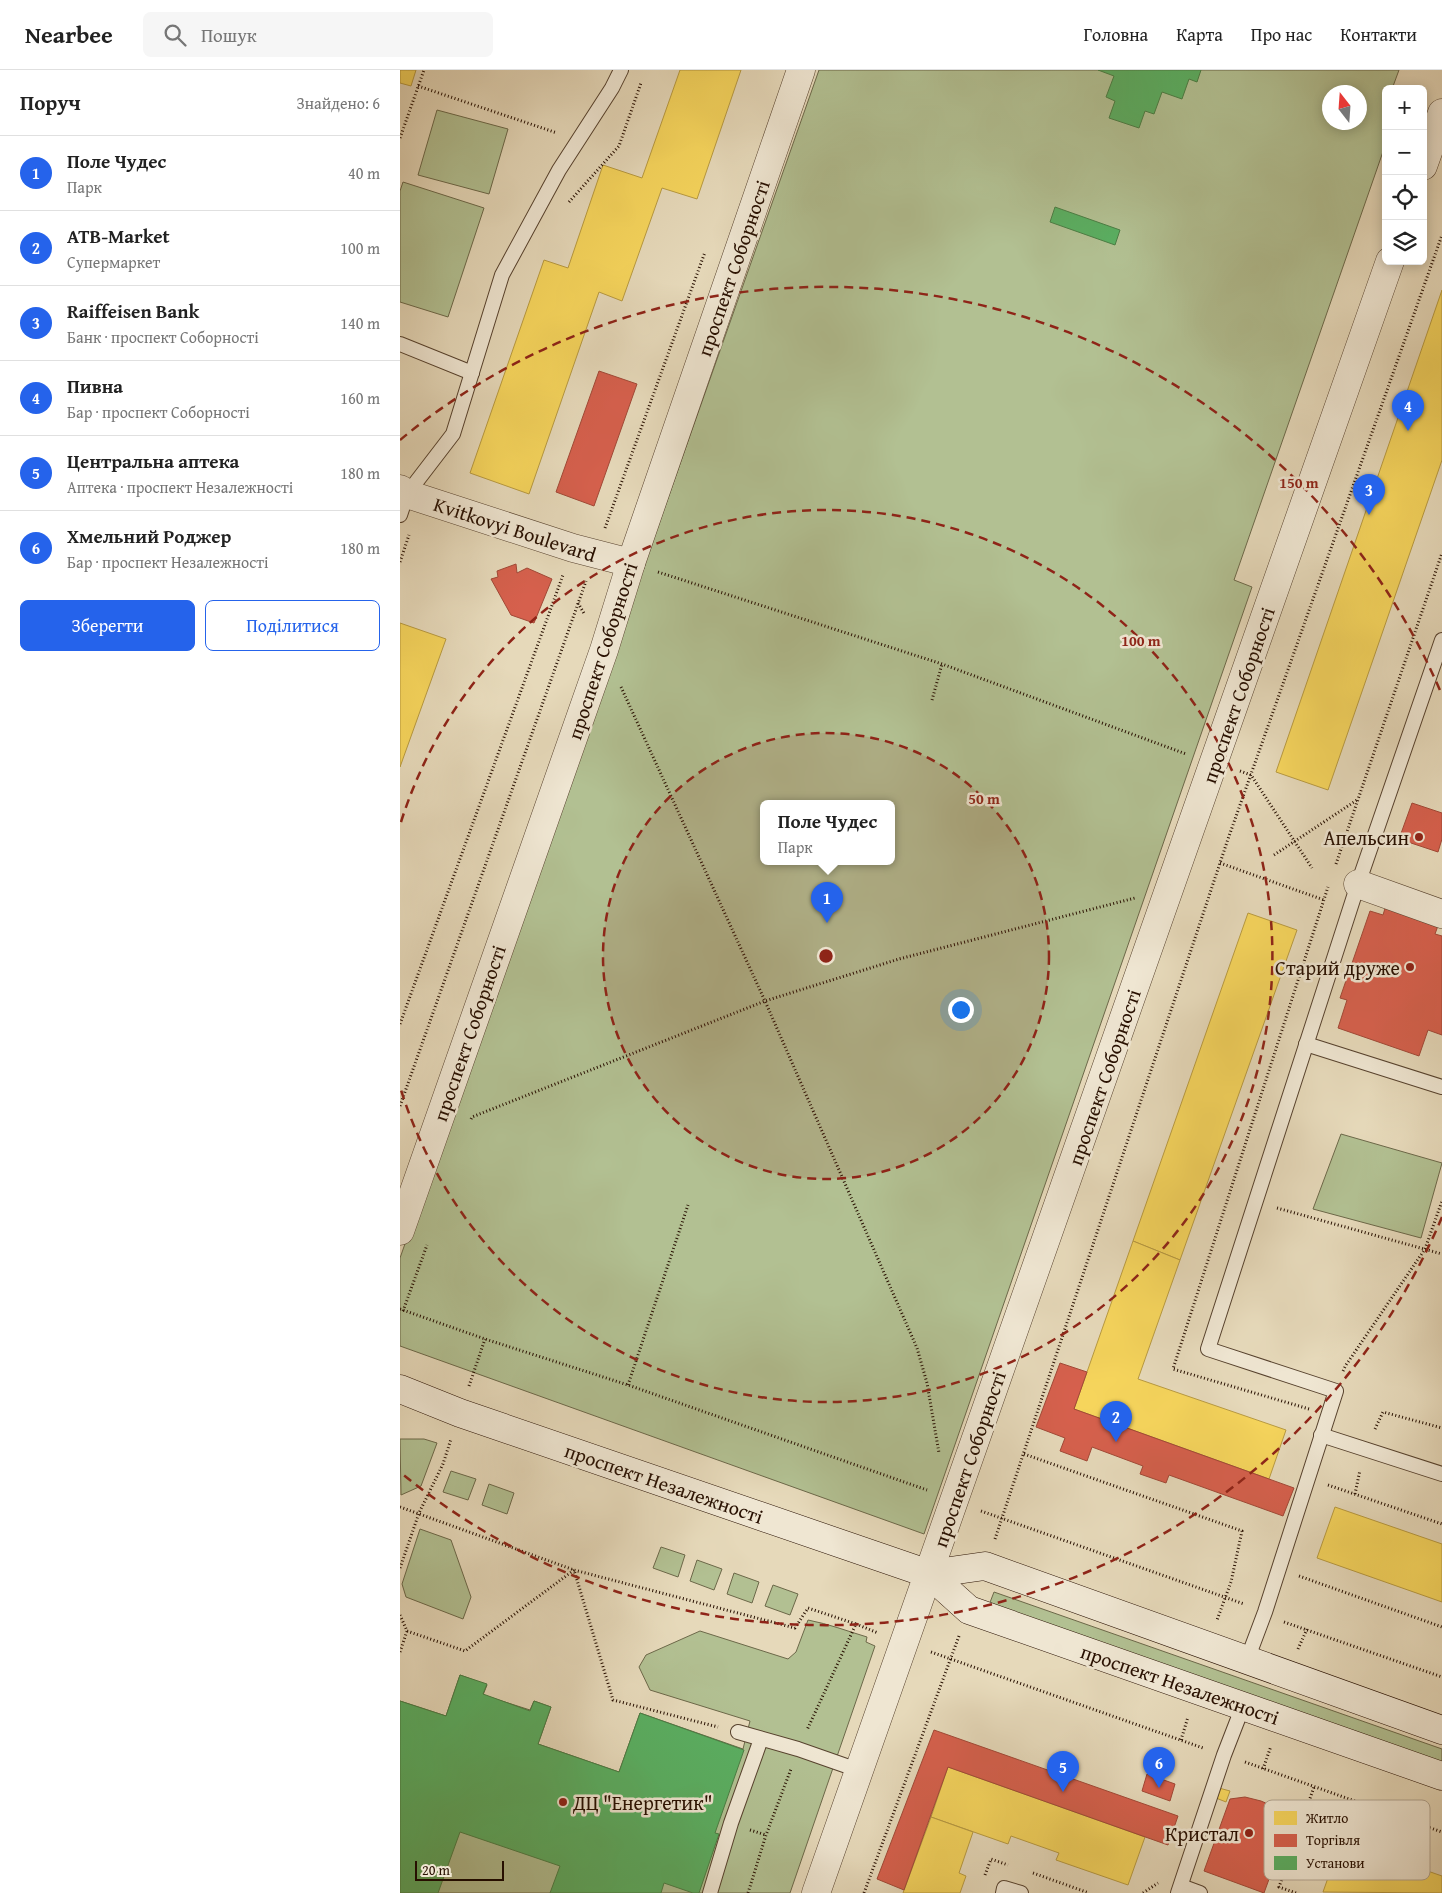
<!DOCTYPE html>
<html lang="uk">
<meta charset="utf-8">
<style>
:root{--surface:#fff;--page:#f6f6f6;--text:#222;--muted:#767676;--line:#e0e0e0;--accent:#2563eb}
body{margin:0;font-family:"Gentium Book Plus",serif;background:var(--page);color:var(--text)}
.controls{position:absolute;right:15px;top:15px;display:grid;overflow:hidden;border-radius:8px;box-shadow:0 2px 12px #0003}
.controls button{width:45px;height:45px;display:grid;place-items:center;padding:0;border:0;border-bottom:1px solid var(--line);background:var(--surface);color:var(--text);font:25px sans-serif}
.compass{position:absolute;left:922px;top:15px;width:45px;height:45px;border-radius:50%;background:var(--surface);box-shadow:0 2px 12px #0003;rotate:343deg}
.scale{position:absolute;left:15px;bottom:12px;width:89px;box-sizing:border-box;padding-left:5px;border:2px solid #270f00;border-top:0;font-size:14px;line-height:18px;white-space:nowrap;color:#270f00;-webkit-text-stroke:4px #efe6d2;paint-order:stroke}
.you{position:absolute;left:560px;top:939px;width:18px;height:18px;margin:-12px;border:4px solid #fff;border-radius:50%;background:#1a73e8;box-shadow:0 0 0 8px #1a73e833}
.badge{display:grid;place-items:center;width:32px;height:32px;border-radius:50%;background:var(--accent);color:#fff;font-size:16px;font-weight:700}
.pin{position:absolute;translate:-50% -41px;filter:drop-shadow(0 1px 2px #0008)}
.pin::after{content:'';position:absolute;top:26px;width:18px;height:15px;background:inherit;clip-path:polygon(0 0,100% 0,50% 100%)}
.popup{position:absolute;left:360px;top:730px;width:135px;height:65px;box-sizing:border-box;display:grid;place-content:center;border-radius:8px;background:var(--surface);filter:drop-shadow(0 1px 4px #0005);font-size:16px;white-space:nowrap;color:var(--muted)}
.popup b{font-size:19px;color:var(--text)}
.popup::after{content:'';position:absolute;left:50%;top:100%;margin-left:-10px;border:10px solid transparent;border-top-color:var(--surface)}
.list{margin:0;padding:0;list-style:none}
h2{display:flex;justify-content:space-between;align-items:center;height:65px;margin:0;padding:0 20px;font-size:21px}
h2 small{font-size:16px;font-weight:400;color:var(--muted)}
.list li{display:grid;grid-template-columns:32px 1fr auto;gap:15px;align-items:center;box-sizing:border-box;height:75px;padding:0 20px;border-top:1px solid var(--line)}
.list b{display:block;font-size:19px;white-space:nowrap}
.list p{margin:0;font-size:16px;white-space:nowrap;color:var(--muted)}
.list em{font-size:16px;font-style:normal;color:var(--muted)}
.actions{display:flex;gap:10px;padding:15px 20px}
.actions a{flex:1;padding:11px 0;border:1px solid var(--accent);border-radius:8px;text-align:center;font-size:18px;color:var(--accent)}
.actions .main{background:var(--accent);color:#fff}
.icon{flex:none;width:28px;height:28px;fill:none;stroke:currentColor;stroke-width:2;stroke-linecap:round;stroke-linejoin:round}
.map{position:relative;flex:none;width:1042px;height:1823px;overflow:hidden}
header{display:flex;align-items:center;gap:30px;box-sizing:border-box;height:70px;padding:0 25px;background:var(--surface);border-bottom:1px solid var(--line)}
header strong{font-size:24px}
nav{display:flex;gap:28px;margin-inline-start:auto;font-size:18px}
.search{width:350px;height:45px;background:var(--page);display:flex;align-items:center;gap:12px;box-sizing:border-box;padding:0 18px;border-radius:8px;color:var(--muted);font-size:19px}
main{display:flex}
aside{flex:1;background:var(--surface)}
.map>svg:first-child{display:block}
.green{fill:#b2c092;stroke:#6c6849;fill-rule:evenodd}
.homes{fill:#f6d55c;stroke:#b89a40}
.shops{fill:#d6604d;stroke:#a24836}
.public{fill:#5aae61;stroke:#4b7e44}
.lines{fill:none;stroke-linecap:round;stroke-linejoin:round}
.lane-casing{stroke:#57422e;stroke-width:16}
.street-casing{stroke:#57422e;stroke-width:29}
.secondary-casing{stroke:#270f00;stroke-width:29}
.path{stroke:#270f00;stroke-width:3;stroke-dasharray:1 2.5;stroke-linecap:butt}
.lane{stroke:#efe6d2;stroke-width:14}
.street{stroke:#efe6d2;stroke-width:28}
.secondary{stroke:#efe6d2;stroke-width:28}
.ring{fill:none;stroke:#8f2418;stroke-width:2.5;stroke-dasharray:9 6}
.poi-dot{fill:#8f2418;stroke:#efe6d2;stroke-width:2}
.labels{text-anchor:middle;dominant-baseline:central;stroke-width:5;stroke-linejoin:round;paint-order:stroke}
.street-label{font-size:20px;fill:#270f00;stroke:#efe6d2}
.poi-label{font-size:20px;fill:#270f00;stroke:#efe6d2;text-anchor:end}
.key{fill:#efe6d2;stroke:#b3a693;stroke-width:1}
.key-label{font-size:14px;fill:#270f00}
.centre{fill:#8f2418;stroke:#efe6d2;stroke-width:2.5}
.ring-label{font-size:15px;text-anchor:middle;font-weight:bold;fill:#8f2418;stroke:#efe6d2;stroke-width:5;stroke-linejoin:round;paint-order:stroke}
</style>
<header>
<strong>Nearbee</strong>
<div class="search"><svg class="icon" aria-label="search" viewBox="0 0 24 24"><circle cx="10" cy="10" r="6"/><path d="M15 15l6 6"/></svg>Пошук</div>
<nav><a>Головна</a><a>Карта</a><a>Про нас</a><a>Контакти</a></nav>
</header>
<main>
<aside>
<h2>Поруч<small>Знайдено: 6</small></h2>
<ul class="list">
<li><span class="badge">1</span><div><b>Поле Чудес</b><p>Парк</p></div><em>40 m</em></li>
<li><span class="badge">2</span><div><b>ATB-Market</b><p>Супермаркет</p></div><em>100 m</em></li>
<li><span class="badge">3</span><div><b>Raiffeisen Bank</b><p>Банк · проспект Соборності</p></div><em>140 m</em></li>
<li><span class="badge">4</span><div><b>Пивна</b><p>Бар · проспект Соборності</p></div><em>160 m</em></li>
<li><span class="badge">5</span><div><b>Центральна аптека</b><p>Аптека · проспект Незалежності</p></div><em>180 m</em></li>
<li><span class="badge">6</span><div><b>Хмельний Роджер</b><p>Бар · проспект Незалежності</p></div><em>180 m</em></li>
</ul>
<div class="actions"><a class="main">Зберегти</a><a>Поділитися</a></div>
</aside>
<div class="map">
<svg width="1042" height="1823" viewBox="0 0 1042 1823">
<rect width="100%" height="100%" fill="#e6d9ba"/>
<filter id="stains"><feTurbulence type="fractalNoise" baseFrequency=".004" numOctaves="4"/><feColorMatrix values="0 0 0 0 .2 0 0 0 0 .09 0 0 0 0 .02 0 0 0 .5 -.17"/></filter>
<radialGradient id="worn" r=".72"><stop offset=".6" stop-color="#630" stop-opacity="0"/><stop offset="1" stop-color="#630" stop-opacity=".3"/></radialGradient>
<g class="green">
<path d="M419 0H999L992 19H986V73L834 510 852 517 524 1464 0 1276V1188ZM929 22H959V52H929ZM363 734H491V792H363Z"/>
<path d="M37 40 108 59 89 124 18 105Z"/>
<path d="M3 112 84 138 48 247 0 232V121Z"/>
<path d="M941 1064 1042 1093 1021 1168 913 1139Z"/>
<path d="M0 1369H24L37 1373 21 1416 1 1425Z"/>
<path d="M51 1401 76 1409 68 1430 43 1422Z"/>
<path d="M89 1414 114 1423 107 1444 82 1435Z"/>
<path d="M20 1459 51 1470 71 1527 63 1549 6 1527 2 1514Z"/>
<path d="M261 1477 285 1485 278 1507 253 1498Z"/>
<path d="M297 1490 322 1499 314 1520 290 1511Z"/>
<path d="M334 1503 359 1512 352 1533 327 1524Z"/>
<path d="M373 1515 398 1524 390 1545 365 1536Z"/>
<path d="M594 1522 1042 1679V1694L589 1535Z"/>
<path d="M408 1550C429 1554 447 1561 467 1567L466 1572 475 1576 390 1823H0V1631L46 1646 60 1605 87 1615 83 1625 130 1640 134 1631 151 1637 138 1674 219 1702 240 1643 343 1679 350 1651 250 1620 239 1597 246 1585 300 1561 388 1589 396 1582Z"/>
</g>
<g class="homes">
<path d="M0 0H16L11 16 0 13Z"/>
<path d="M280 0H341L297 129 262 118 222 231 199 222 129 424 70 403 144 190 168 198 203 95 242 108Z"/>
<path d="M1042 220V390L928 720 876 702Z"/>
<path d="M0 553 46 569 0 697Z"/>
<path d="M848 843 897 860 780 1190 733 1171Z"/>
<path d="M733 1171 780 1190 738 1309 886 1360 869 1409 674 1339Z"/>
<path d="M935 1437 1042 1474V1532L917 1488Z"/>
<path d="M548 1697 745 1767 728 1815 656 1790 659 1783 611 1766 608 1774 531 1747Z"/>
<path d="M819 1718 830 1721 826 1732 816 1728Z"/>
<path d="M531 1747 573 1762 559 1803 566 1806 560 1823H503Z"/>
<path d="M941 1771 1042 1806V1823L923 1822Z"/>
</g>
<g class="shops">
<path d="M199 301 237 314 194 436 156 422Z"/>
<path d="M116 494 117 503 127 498 152 509 134 553 111 545 91 509 98 507 97 501Z"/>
<path d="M1012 733 1042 743V769L1038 782 999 769Z"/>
<path d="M986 835 1039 853 1035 864 1042 866V965L1028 960 1019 986 938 958 947 930 940 928 970 841 983 845Z"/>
<path d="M660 1293 687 1302 674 1339 894 1418 883 1446 769 1405 766 1413 740 1404 743 1396 692 1377 687 1391 660 1381 665 1368 636 1357Z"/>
<path d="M534 1660 778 1746 768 1775 548 1697 504 1820 477 1809Z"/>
<path d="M747 1704 775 1714 770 1731 742 1721Z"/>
<path d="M845 1727 861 1731 877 1738 890 1751 864 1823 804 1801 830 1729Z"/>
</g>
<g class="public">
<path d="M698 0H801L797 12 789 9 782 29 762 22 754 44 745 41 739 58 709 48 715 31 706 27 714 6Z"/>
<path d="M655 137 720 160 715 175 650 152Z"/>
<path d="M60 1605 87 1614 83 1624 130 1641 134 1631 151 1637 138 1674 219 1702 240 1643 344 1680 315 1763 319 1764 299 1823H293L264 1813 261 1823H150L160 1796 60 1762 38 1823H0V1631L46 1646Z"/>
</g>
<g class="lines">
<defs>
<g id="lane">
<path d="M0 274 72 303"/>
<path d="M0 445 7 424 53 364 102 205 159 100 212 18 221 0"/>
<path d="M906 974 1042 1017"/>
<path d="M921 1365 1042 1404"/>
<path d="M847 1590 865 1542 936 1321 808 1279 958 814 1042 570"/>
<path d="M338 1662 398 1679 458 1700"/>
<path d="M781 1816 800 1823"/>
<path d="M310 1823 331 1753 361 1669"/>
<path d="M603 1823 604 1818 621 1823"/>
<path d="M778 1823 824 1685 843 1636"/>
</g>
<g id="street">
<path d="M1023 96 1042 43"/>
<path d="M0 419 7 424 173 478 231 493"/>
<path d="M958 814 1042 844"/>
<path d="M0 1161 204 580 231 493 401 0"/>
<path d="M416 1823 990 191"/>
</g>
<g id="secondary">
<path d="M0 1319 60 1343 529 1504 569 1540 1042 1706"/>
<path d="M529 1504 585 1496 1042 1660"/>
</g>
</defs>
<use href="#lane" class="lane-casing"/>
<use href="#street" class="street-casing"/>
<use href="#secondary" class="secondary-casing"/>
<g class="path">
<path d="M18 16 157 63"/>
<path d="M0 68 24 0"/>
<path d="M169 132 219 76 241 13"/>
<path d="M205 458 305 182"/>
<path d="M0 492 9 465"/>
<path d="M258 502 542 594 786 684"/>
<path d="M178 533 185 545"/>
<path d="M221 617 365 931 517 1278 527 1313 539 1383"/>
<path d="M532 630 542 594"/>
<path d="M840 701 851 705 912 798"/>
<path d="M874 785 957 730"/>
<path d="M820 793 924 830"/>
<path d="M936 794 1042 483"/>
<path d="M0 954 163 505"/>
<path d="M0 1036 186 511"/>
<path d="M71 1049 72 1047 365 931 499 889 735 828"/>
<path d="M877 1138 1042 1184"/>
<path d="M0 1239 85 1269 228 1315 527 1420"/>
<path d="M3 1241 27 1175"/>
<path d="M943 1301 946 1295 1025 1179 1042 1131"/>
<path d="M228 1315 288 1135"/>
<path d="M69 1316 85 1269"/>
<path d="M909 1339 773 1299 928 817"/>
<path d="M975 1359 983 1342 1042 1358"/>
<path d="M624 1384 842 1461 831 1512 817 1550"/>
<path d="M928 1415 1042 1454"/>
<path d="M955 1424 960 1400"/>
<path d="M0 1437 174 1500 395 1558 408 1538 456 1554 407 1660"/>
<path d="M581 1441 844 1534"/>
<path d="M595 1469 828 769 1042 165"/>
<path d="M0 1498 19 1443 43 1394 51 1369"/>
<path d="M899 1506 1042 1557"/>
<path d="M0 1545 7 1561 65 1581 174 1500 213 1630 318 1657"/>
<path d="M884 1552 1042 1607"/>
<path d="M456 1554 478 1563"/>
<path d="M898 1579 907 1559"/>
<path d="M0 1582 7 1561"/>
<path d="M531 1582 803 1678"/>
<path d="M781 1670 788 1647"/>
<path d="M845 1692 1042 1762"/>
<path d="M863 1699 871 1676"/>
<path d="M350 1760 366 1765"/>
<path d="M633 1803 689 1823"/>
<path d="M585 1805 591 1789 608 1795"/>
<path d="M348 1823 366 1765 391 1699"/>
<path d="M464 1823 559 1566"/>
<path d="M743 1823 758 1813"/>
<path d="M896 1823 879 1817 914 1717"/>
</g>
<use href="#lane" class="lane"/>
<use href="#street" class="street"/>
<use href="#secondary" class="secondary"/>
</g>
<circle cx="426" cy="886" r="223" fill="#8f2418" fill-opacity=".12"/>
<g class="ring">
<circle cx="426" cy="886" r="223"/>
<path d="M1 752A446 446 0 1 1 1 1020"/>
<path d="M1042 1147A669 669 0 0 1 0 1402M0 370A669 669 0 0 1 1042 625"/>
</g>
<g class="poi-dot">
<circle cx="1019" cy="767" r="5"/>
<circle cx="1010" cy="897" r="5"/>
<circle cx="163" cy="1732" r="5"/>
<circle cx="849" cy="1763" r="5"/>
</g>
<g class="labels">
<g class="street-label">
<text transform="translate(333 198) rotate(-71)">проспект Соборності</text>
<text transform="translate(115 459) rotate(18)">Kvitkovyi Boulevard</text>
<text transform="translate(202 581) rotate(-72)">проспект Соборності</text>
<text transform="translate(838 625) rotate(-71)">проспект Соборності</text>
<text transform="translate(69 963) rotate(-71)">проспект Соборності</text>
<text transform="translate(704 1007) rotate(-71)">проспект Соборності</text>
<text transform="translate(569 1389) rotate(-71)">проспект Соборності</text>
<text transform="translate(264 1413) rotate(19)">проспект Незалежності</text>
<text transform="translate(780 1614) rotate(19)">проспект Незалежності</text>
</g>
<g class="poi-label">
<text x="1009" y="767">Апельсин</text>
<text x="1000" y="897">Старий друже</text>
<text x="173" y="1732" text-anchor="start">ДЦ "Енергетик"</text>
<text x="839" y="1763">Кристал</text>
</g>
</g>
<rect x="864" y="1730" width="166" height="80" rx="8" class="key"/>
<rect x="874" y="1741" width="23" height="14" fill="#f6d55c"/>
<rect x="874" y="1764" width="23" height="13" fill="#d6604d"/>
<rect x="874" y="1786" width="23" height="14" fill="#5aae61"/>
<g class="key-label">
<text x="906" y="1753">Житло</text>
<text x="906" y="1775">Торгівля</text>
<text x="906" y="1798">Установи</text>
</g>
<circle cx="426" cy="886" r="8" class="centre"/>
<g class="ring-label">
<text x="899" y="418">150 m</text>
<text x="741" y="576">100 m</text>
<text x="584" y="734">50 m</text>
</g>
<rect width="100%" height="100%" filter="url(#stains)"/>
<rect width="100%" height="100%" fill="url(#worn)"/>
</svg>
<div class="controls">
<button>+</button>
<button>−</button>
<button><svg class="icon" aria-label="locate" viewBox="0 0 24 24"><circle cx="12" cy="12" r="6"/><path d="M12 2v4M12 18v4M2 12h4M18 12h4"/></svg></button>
<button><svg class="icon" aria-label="layers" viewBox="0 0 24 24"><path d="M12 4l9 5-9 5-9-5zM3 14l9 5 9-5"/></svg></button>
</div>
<svg class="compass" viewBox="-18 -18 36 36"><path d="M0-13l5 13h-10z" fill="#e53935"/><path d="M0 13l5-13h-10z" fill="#767676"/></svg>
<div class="scale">20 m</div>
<div class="you"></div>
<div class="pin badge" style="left:427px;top:853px">1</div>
<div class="popup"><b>Поле Чудес</b>Парк</div>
<div class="pin badge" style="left:716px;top:1372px">2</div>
<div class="pin badge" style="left:969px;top:445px">3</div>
<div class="pin badge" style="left:1008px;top:361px">4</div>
<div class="pin badge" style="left:663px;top:1722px">5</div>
<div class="pin badge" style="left:759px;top:1718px">6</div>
</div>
</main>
